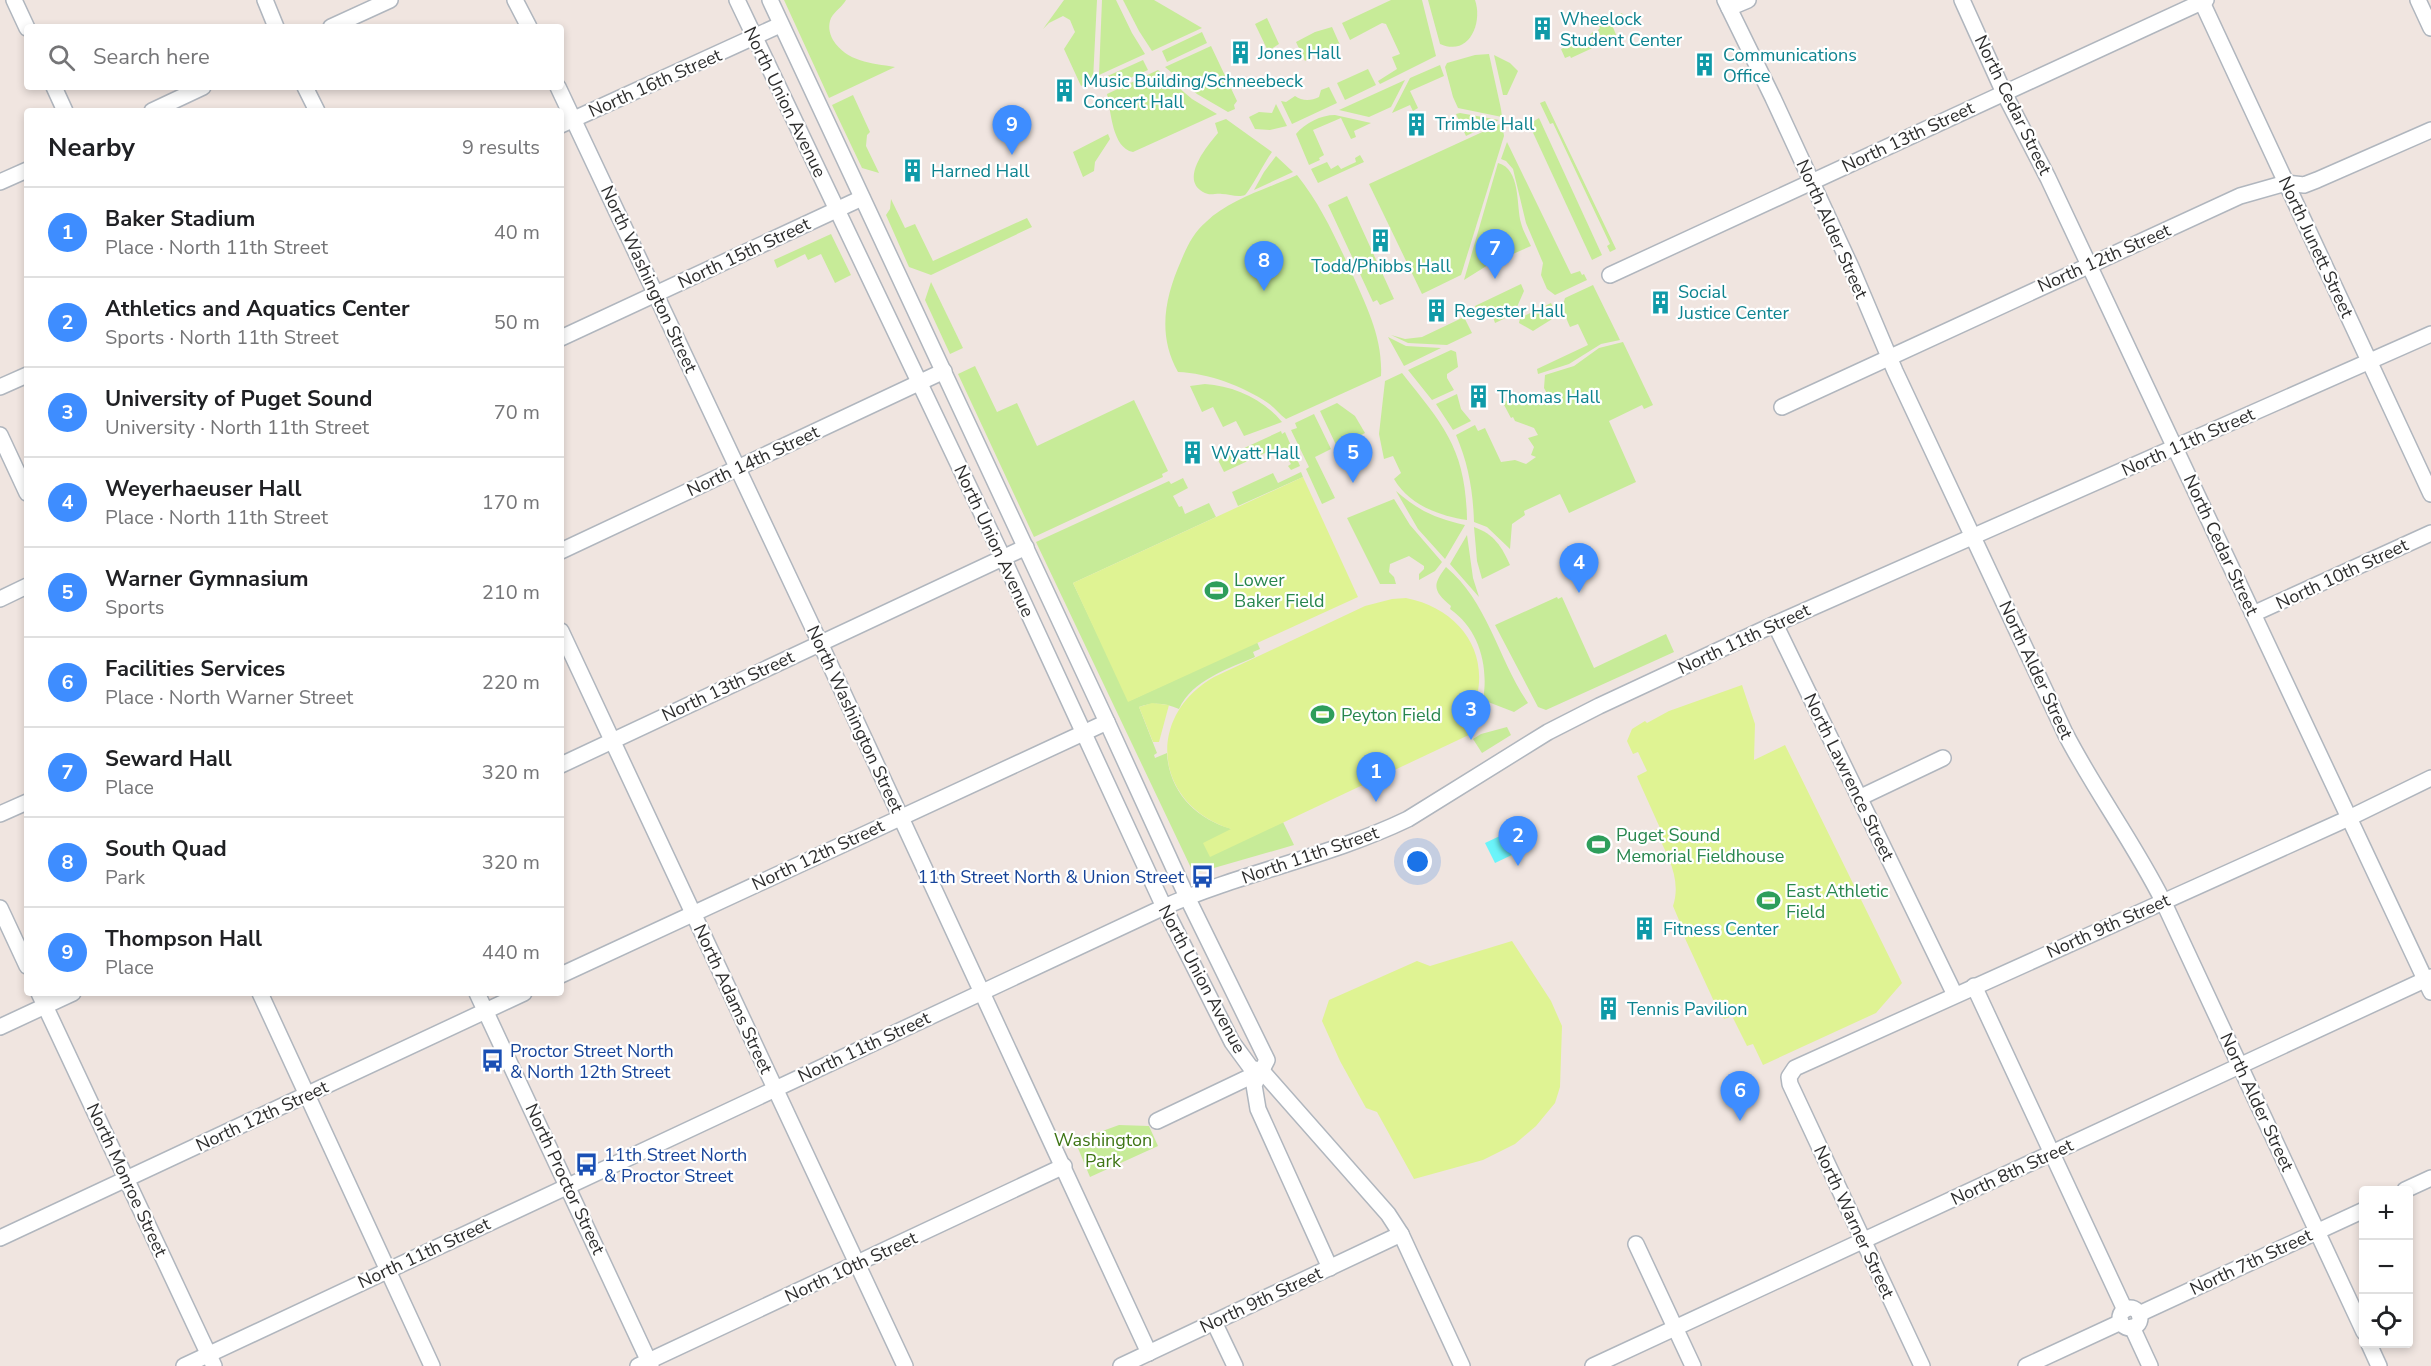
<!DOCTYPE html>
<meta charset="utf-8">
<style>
:root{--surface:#fff;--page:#f2f2f2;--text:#202124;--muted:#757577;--line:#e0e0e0;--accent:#3e8dff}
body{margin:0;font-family:"Nunito Sans",sans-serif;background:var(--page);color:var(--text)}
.controls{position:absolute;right:18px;bottom:18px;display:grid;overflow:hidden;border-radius:6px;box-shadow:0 3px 9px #0003}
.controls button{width:54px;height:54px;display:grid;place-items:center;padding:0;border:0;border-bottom:2px solid var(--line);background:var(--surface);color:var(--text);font:30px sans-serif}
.you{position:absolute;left:1418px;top:862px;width:21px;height:21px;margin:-15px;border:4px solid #fff;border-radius:50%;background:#1a73e8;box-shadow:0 0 0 9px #1a73e833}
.badge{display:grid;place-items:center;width:39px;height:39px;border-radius:50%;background:var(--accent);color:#fff;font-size:20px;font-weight:700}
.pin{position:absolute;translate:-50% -50px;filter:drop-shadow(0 2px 3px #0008)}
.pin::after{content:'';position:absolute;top:32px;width:21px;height:18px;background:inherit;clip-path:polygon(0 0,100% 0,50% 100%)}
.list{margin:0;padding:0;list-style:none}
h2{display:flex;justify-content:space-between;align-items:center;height:78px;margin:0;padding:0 24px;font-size:26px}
h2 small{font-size:20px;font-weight:400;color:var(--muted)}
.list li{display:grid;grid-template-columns:39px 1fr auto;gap:18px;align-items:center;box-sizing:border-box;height:90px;padding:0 24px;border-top:2px solid var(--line)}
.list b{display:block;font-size:22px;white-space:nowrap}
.list p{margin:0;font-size:20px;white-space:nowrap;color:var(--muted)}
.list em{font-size:20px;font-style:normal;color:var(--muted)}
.icon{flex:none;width:33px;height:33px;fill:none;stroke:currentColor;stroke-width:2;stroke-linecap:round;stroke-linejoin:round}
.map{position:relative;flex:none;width:2431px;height:1366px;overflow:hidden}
.search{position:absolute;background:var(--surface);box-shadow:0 3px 9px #0003;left:24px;top:24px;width:540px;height:66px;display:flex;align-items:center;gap:15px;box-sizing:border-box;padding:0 21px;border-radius:6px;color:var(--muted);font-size:22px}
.panel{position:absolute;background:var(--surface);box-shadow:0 3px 9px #0003;left:24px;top:108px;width:540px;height:888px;border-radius:6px}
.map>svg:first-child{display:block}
.green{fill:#c7eb98}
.pitch{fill:#dff393}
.water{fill:#6bf4fa}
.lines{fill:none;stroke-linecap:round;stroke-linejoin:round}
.minor-casing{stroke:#b0b6be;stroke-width:18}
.minor{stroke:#fff;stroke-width:15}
.labels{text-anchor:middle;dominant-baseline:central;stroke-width:4.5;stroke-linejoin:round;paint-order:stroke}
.culture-label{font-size:18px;fill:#0d838f;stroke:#fff;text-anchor:start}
.street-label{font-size:18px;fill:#2e2e2e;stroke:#fff}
.leisure-label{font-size:18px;fill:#27864d;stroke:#fff;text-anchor:start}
.transit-label{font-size:18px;fill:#164399;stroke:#fff;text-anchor:start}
.park-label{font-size:18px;fill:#3e7514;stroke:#fff}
</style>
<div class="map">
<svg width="2431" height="1366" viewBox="0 0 2431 1366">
<rect width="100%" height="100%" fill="#f0e5e0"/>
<g class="green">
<path d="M784 0H846C842 7 835 11 831 18 828 25 829 33 833 40 847 62 871 63 895 67L829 98Z"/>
<path d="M1064 0H1097L1093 80 1081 86 1064 49 1075 32 1070 20 1063 16 1049 23 1043 29Z"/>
<path d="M1102 0H1116L1132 33 1145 54 1099 75Z"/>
<path d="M1123 0H1154L1202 28 1152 51 1139 31Z"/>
<path d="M1391 0H1422L1436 56 1380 84 1378 81 1397 69 1392 57 1400 54 1386 24 1382 23 1350 40 1342 23Z"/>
<path d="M1428 0H1475C1483 23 1469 57 1440 44Z"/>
<path d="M1622 13 1625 19 1612 25 1617 37 1604 43 1598 30 1600 28 1598 24Z"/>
<path d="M1267 18 1279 44 1268 51 1255 24Z"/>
<path d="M1332 27 1340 45 1310 57 1305 61 1296 42 1315 32Z"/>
<path d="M1202 32 1207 43 1167 62 1162 51Z"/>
<path d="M1593 32 1599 45 1571 58 1570 56 1565 58 1561 49 1587 38Z"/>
<path d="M1211 46 1237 101 1234 105 1235 109 1228 112 1197 94 1165 67Z"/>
<path d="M1489 54 1501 109 1502 117 1458 108 1453 97 1445 67 1447 63 1475 55Z"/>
<path d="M1494 55 1510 63 1518 71 1507 95H1503Z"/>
<path d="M1143 60 1148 70 1105 89 1101 79Z"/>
<path d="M1440 65 1444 76 1410 91 1418 108 1413 111 1410 105 1392 113 1410 78Z"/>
<path d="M1368 69 1376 85 1345 100 1337 83Z"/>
<path d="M1158 70 1192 99 1217 114 1133 152C1112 148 1111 111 1107 94Z"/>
<path d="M1405 80 1391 107 1369 117 1339 110Z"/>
<path d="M1329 87 1337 103 1292 124 1281 101 1286 102 1295 96C1302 101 1311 101 1319 97L1321 90Z"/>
<path d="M853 95 870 132 867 135 866 146 879 173 862 168 832 105Z"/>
<path d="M1545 101 1616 249 1610 252 1607 246 1610 244 1553 123 1550 124 1540 103Z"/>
<path d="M1276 104 1287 126 1270 130 1255 129 1249 117 1259 112 1272 113Z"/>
<path d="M1460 113 1499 120 1466 136 1456 114Z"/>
<path d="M1335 115 1371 123 1354 131 1356 137 1351 139 1341 118 1313 130 1324 155 1319 158 1320 160 1309 165 1296 134C1305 123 1321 115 1335 115Z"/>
<path d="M1539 118 1602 255 1592 260 1529 124Z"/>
<path d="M1226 119 1272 152C1265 161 1250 191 1245 195 1238 198 1229 194 1222 194 1218 193 1212 195 1208 194 1176 183 1207 146 1218 133L1215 123Z"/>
<path d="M1502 123 1504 136 1461 275 1422 294 1369 184Z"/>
<path d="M1108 134 1110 139 1095 162 1094 171 1083 177 1073 152Z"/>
<path d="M1507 142 1571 274 1580 271 1582 275 1584 274 1587 280 1555 295 1547 289 1541 275 1543 263 1526 223 1513 169 1506 161 1501 159Z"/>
<path d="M1360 155 1364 162 1318 183 1311 169 1327 162 1331 169 1338 165 1341 169 1356 162 1355 158Z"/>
<path d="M1276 156 1293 172 1254 190 1264 172Z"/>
<path d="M1498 163C1521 169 1516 205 1521 223 1523 231 1528 239 1531 246L1488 265 1464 280Z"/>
<path d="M1297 175C1321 205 1335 237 1351 271 1366 306 1383 337 1381 376L1286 419C1279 414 1275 408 1268 403 1243 386 1208 373 1178 372 1157 335 1165 297 1181 261 1187 246 1194 232 1206 222 1230 199 1267 189 1297 175Z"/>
<path d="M1347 196 1394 299 1380 305 1377 300 1373 302 1328 205Z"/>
<path d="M891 199 905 228 915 224 933 261 1027 218 1032 227 931 275 909 267 886 215 890 209Z"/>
<path d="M831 234 851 275 835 283 821 254 808 260 805 254 777 268 774 260Z"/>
<path d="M931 282 963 348 950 354 925 300Z"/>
<path d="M1521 284 1524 291 1517 307 1513 311 1514 314 1495 323 1493 317H1485L1484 314 1478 313 1475 306Z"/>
<path d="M1593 285 1620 340 1601 344 1569 364 1538 374 1537 369 1588 345 1578 324 1570 327C1565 315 1561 308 1565 298Z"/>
<path d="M1551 303 1557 316 1533 331 1519 323 1520 318Z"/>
<path d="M1464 317 1472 333 1447 345 1408 343 1391 335 1405 339 1422 337Z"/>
<path d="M1388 337 1406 346 1441 348 1404 366Z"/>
<path d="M1623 342 1653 405 1644 409 1642 405 1609 421 1636 482 1569 513 1560 494 1524 511 1525 515 1512 524 1510 549 1487 527 1474 522C1473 490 1468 463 1456 435L1475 425 1478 431 1485 428 1501 462 1515 460 1526 464 1536 457 1531 455 1534 447 1528 438 1538 435 1534 428 1515 421 1513 417 1511 418 1503 403 1510 399 1554 403V398L1549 397 1544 388 1545 375 1574 366 1599 348Z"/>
<path d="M1451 350 1456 352 1458 367 1447 374V378L1454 390 1432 400 1408 370Z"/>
<path d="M975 366 997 412 1017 403 1037 446 1134 400 1168 471 1162 474 1163 477 1034 537 958 374Z"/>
<path d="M1402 373C1444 426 1466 449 1467 520 1440 516 1409 505 1394 479L1401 473 1393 456 1384 459 1379 434 1385 381Z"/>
<path d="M1205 384C1234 386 1263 399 1282 422L1244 436 1236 421 1223 427 1213 407 1202 412 1190 386Z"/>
<path d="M1457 394 1461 409 1471 421 1453 430 1436 404Z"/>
<path d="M1337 403 1355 416 1365 433 1337 447 1320 411Z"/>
<path d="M1314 414 1331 449 1315 457 1335 498 1322 504 1306 469 1309 467 1291 430 1297 428 1295 423Z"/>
<path d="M1281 431 1282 434 1285 432 1300 466 1291 470 1288 466 1291 464 1280 446 1224 472 1218 460Z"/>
<path d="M1301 472 1303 477 1238 506 1232 492 1273 473 1278 483Z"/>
<path d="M1183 478 1188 488 1173 496 1179 507 1182 506 1185 514 1209 503 1216 517 1073 583 1129 701 1257 642 1260 649 1253 652 1255 657C1228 669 1192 680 1179 709 1165 703 1153 702 1139 707L1157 753 1154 755 1155 758 1167 753C1169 792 1196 819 1232 829L1210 856 1283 822 1294 845 1200 872 1192 870 1036 542 1169 481 1171 484Z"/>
<path d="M1396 491C1417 510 1437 519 1465 525L1445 559 1418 529Z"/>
<path d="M1394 499 1410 525 1442 562 1435 571 1419 580V574L1424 569V566L1409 556 1390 564 1389 572 1394 577 1396 584H1380L1347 518Z"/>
<path d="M1474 527C1494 534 1502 547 1510 565L1482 579 1477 561Z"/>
<path d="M1467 535 1473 578 1479 597 1450 564Z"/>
<path d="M1446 567C1488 602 1498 659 1528 703L1514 712 1483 700C1489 666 1479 629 1450 609L1451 606C1433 591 1432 585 1446 567Z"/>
<path d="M1557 597 1558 599 1562 597 1594 668 1666 634 1674 652 1546 710 1538 707 1495 625Z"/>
<path d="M1507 727 1511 735 1482 753 1473 739 1481 734Z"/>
<path d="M1119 1125 1149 1126 1158 1146 1090 1177 1075 1141Z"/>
</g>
<g class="pitch">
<path d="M1303 477 1358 597 1128 702 1073 583Z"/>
<path d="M1406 598C1467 610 1498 665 1467 722L1473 733 1210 857 1203 843 1231 829C1155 805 1144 717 1214 677L1365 606 1392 599Z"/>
<path d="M1742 685 1755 724 1754 760 1785 745 1902 983 1876 1013 1763 1065 1753 1044 1747 1046 1732 1016 1724 1019 1719 1007 1717 1008 1683 934 1684 932 1673 906C1682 879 1667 854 1655 830L1660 828 1638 779 1637 776 1647 771 1638 752 1633 754 1627 741 1632 729 1645 721 1647 723 1669 711Z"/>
<path d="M1152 703 1169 705 1159 742H1153L1139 707Z"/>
<path d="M1512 941 1551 1001 1562 1026 1560 1087 1555 1103 1536 1126 1515 1144 1483 1160 1414 1179 1377 1112 1366 1108 1340 1061 1322 1021 1329 1000 1417 961 1430 966Z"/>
</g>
<path class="water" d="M1521 826 1531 846 1495 863 1485 843Z"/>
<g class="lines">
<defs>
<g id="minor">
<path d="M14 0 27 28"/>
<path d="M265 0 276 27"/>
<path d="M515 0 529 27"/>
<path d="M737 0 1003 558 1164 907 1232 1042 1251 1068 1262 1071 1388 1214 1401 1234 1462 1366"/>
<path d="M770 0 1107 722 1187 897 1267 1060 1254 1085 1258 1109 1330 1268"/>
<path d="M1725 0 1773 98 1851 267 1895 371 2065 733C2095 791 2134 843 2163 901L2364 1332"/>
<path d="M1962 0 2004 93 2048 178 2431 992"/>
<path d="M2201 0 2431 494"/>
<path d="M2418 0 2431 28"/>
<path d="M1729 8 1748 0"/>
<path d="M331 27 390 0"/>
<path d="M54 87 65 111"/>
<path d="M305 87 317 111"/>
<path d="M558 87 820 643 1149 1353"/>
<path d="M152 111 203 87"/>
<path d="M561 125 780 25"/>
<path d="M0 182 27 170"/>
<path d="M1610 275 2206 0"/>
<path d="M561 338 862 198"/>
<path d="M0 387 27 375"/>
<path d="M1782 407 2240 196 2286 183 2304 185 2317 180 2431 130"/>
<path d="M0 435 27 493"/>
<path d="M561 551 944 371"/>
<path d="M0 599 27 586"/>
<path d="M2253 614 2431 533"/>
<path d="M1775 624 1955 995"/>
<path d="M561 631 905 1366"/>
<path d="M561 765 1026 547"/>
<path d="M1859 798 1943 758"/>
<path d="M0 814 27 802"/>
<path d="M0 908 27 966"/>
<path d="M561 975 1107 722"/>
<path d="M1974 986 2125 1310"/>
<path d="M39 993 214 1366"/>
<path d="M260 993 432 1366"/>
<path d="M477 993 651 1366"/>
<path d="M0 1027 73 993"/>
<path d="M1157 1121 1262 1071"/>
<path d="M2405 1190 2431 1178"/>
<path d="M0 1238 524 993"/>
<path d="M1636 1244 1693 1366"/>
<circle cx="2130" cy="1318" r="10"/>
<path d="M2139 1314 2364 1210"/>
<path d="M1214 1322 1235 1366"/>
<path d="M2132 1327 2150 1366"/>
<path d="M2369 1344 2379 1366"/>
<path d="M184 1366 1164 907C1243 872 1329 857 1408 819L1548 732 1599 706 1775 624 2431 334"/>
<path d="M638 1366 1064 1166"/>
<path d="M1121 1366 1401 1234"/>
<path d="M1593 1366 2431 977"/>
<path d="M1922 1366 1790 1084 1789 1077 1795 1068 2349 818 2431 778"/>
<path d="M2026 1366 2121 1322"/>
</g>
</defs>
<use href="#minor" class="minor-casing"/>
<use href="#minor" class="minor"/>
</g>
<defs>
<symbol id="building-bare" viewBox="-9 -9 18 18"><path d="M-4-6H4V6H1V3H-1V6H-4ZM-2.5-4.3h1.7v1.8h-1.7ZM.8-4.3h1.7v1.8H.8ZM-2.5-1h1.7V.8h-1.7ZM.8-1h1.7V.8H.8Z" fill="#0f9aa8" stroke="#fff" stroke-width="2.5" paint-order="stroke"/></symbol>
<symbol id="stadium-bare" viewBox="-9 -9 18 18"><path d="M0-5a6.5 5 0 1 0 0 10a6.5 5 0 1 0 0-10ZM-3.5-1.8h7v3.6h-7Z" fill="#2e9e5b" stroke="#fff" stroke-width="2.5" paint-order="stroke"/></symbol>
<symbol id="bus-bare" viewBox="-9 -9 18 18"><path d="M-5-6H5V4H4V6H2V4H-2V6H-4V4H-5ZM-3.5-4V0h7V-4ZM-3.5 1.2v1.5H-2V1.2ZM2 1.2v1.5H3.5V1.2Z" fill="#1a4fb4" stroke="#fff" stroke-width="2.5" paint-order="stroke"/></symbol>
</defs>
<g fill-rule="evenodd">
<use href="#building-bare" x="1526" y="12" width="33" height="33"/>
<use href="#building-bare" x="1224" y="36" width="33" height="33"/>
<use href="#building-bare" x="1688" y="48" width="33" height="33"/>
<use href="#building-bare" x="1048" y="74" width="33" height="33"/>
<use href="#building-bare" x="1400" y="108" width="33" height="33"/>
<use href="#building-bare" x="896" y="154" width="33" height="33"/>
<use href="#building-bare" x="1364" y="224" width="33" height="33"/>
<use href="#building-bare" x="1644" y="286" width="33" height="33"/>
<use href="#building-bare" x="1420" y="294" width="33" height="33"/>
<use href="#building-bare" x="1462" y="380" width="33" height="33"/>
<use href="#building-bare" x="1176" y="436" width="33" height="33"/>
<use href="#stadium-bare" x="1200" y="574" width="33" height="33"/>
<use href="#stadium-bare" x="1306" y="698" width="33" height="33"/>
<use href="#stadium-bare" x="1582" y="828" width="33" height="33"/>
<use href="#bus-bare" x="1186" y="860" width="33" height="33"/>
<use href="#stadium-bare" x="1752" y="884" width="33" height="33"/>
<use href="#building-bare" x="1628" y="912" width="33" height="33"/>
<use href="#building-bare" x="1592" y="992" width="33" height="33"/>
<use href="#bus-bare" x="476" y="1044" width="33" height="33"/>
<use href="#bus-bare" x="570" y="1148" width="33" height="33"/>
</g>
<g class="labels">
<g class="culture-label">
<text x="1560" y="19">Wheelock<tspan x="1560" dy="21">Student Center</tspan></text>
<text x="1258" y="53">Jones Hall</text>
<text x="1723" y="55">Communications<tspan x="1723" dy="21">Office</tspan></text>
<text x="1083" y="81">Music Building/Schneebeck<tspan x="1083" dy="21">Concert Hall</tspan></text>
<text x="1435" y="124">Trimble Hall</text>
<text x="931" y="171">Harned Hall</text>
<text x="1381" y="266" text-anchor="middle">Todd/Phibbs Hall</text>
<text x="1678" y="292">Social<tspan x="1678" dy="21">Justice Center</tspan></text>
<text x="1454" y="311">Regester Hall</text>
<text x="1497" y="397">Thomas Hall</text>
<text x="1211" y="453">Wyatt Hall</text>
<text x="1663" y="929">Fitness Center</text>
<text x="1627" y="1009">Tennis Pavilion</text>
</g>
<g class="street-label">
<text transform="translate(655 83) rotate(-24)">North 16th Street</text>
<text transform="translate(785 102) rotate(64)">North Union Avenue</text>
<text transform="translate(2013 105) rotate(64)">North Cedar Street</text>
<text transform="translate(1908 137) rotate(-25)">North 13th Street</text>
<text transform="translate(1832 229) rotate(66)">North Alder Street</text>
<text transform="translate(2316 247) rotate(65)">North Junett Street</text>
<text transform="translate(744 253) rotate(-25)">North 15th Street</text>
<text transform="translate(2104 258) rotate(-24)">North 12th Street</text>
<text transform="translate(649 279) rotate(65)">North Washington Street</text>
<text transform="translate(2188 442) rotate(-24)">North 11th Street</text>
<text transform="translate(753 461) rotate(-25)">North 14th Street</text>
<text transform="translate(994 541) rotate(65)">North Union Avenue</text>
<text transform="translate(2221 545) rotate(65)">North Cedar Street</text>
<text transform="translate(2342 574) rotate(-25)">North 10th Street</text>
<text transform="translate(1744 639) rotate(-25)">North 11th Street</text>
<text transform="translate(2036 670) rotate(65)">North Alder Street</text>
<text transform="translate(728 686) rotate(-25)">North 13th Street</text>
<text transform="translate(855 719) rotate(65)">North Washington Street</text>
<text transform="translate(1849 777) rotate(64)">North Lawrence Street</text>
<text transform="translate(818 855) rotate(-25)">North 12th Street</text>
<text transform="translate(1310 855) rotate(-19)">North 11th Street</text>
<text transform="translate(2108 926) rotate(-24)">North 9th Street</text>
<text transform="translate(1202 979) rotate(62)">North Union Avenue</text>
<text transform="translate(733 999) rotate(65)">North Adams Street</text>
<text transform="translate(864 1047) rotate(-25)">North 11th Street</text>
<text transform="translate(2257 1102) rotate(65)">North Alder Street</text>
<text transform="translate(262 1116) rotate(-25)">North 12th Street</text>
<text transform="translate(2012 1172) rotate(-25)">North 8th Street</text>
<text transform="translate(565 1179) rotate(65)">North Proctor Street</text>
<text transform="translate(127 1180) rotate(65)">North Monroe Street</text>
<text transform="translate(1854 1222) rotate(65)">North Warner Street</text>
<text transform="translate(424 1253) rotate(-25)">North 11th Street</text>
<text transform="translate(2251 1262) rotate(-25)">North 7th Street</text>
<text transform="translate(851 1267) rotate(-25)">North 10th Street</text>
<text transform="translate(1261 1300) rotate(-25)">North 9th Street</text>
</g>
<g class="leisure-label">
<text x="1234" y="580">Lower<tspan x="1234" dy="21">Baker Field</tspan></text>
<text x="1341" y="715">Peyton Field</text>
<text x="1616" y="835">Puget Sound<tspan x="1616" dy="21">Memorial Fieldhouse</tspan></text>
<text x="1786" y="891">East Athletic<tspan x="1786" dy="21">Field</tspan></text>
</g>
<g class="transit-label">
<text x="1184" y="877" text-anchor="end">11th Street North &amp; Union Street</text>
<text x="510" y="1051">Proctor Street North<tspan x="510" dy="21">&amp; North 12th Street</tspan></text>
<text x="604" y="1155">11th Street North<tspan x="604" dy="21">&amp; Proctor Street</tspan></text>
</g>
<g class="park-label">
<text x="1103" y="1140">Washington<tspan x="1103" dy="21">Park</tspan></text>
</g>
</g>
</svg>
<div class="controls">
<button>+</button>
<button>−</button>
<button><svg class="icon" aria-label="locate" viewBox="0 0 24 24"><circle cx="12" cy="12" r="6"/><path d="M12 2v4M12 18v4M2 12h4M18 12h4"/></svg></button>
</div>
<div class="you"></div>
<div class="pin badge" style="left:1376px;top:802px">1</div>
<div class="pin badge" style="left:1518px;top:866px">2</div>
<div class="pin badge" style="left:1471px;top:740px">3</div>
<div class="pin badge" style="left:1579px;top:593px">4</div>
<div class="pin badge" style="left:1353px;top:483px">5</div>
<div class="pin badge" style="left:1740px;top:1121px">6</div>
<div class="pin badge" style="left:1495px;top:279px">7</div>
<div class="pin badge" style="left:1264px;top:291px">8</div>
<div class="pin badge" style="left:1012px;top:155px">9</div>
<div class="search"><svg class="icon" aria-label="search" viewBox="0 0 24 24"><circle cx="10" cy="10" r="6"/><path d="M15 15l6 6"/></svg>Search here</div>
<section class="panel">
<h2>Nearby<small>9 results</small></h2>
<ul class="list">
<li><span class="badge">1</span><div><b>Baker Stadium</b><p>Place · North 11th Street</p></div><em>40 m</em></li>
<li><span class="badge">2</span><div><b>Athletics and Aquatics Center</b><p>Sports · North 11th Street</p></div><em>50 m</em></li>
<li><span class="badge">3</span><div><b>University of Puget Sound</b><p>University · North 11th Street</p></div><em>70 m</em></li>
<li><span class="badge">4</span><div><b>Weyerhaeuser Hall</b><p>Place · North 11th Street</p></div><em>170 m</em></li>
<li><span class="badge">5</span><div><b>Warner Gymnasium</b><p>Sports</p></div><em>210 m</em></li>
<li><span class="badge">6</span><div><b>Facilities Services</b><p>Place · North Warner Street</p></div><em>220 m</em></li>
<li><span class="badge">7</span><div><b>Seward Hall</b><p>Place</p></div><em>320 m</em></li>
<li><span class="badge">8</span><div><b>South Quad</b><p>Park</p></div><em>320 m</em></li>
<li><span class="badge">9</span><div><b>Thompson Hall</b><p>Place</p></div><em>440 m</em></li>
</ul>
</section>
</div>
